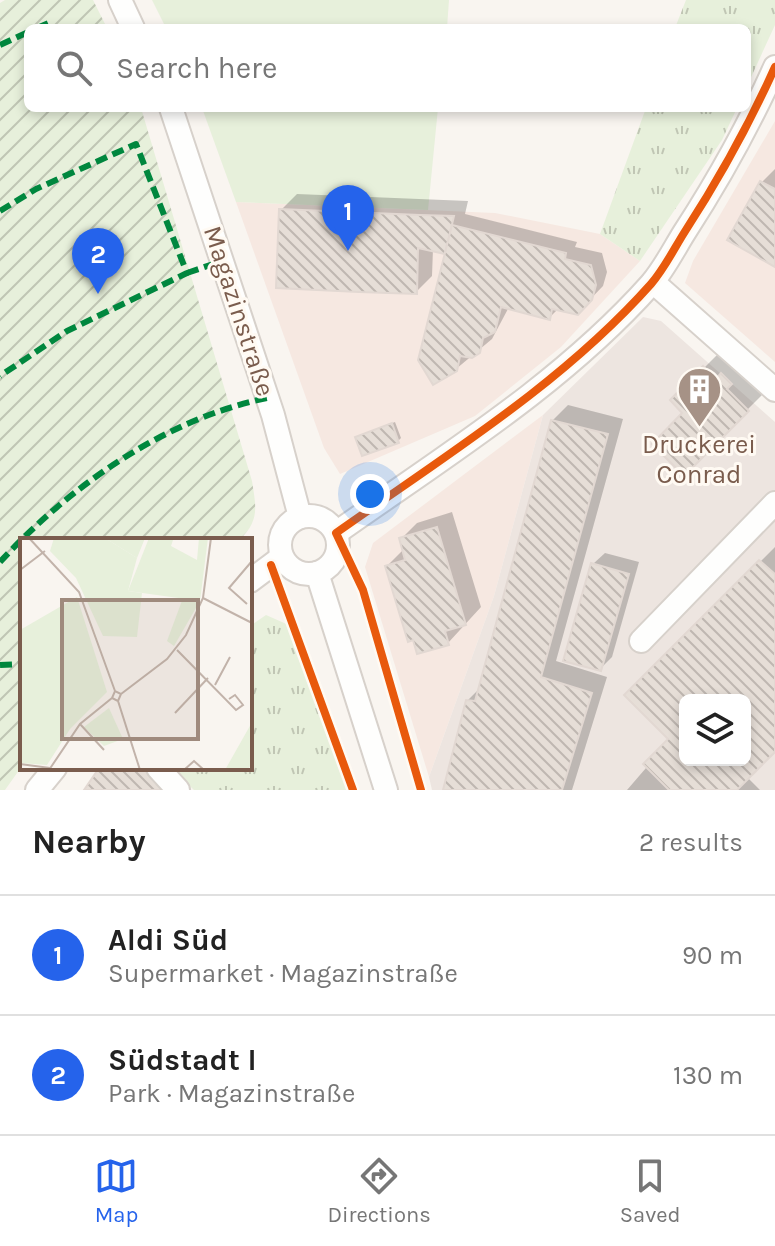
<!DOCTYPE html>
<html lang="en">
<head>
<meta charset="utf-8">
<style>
	body { margin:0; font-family:Karla,sans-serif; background:#f6f6f6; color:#222 }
	.controls { position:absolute; right:24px; bottom:24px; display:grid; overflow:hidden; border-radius:12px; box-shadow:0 4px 12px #0003 }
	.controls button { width:72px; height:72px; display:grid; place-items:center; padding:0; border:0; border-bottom:2px solid #e0e0e0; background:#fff; color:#222; font:40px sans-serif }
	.you { position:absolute; left:370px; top:494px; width:28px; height:28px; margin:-20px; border:6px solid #fff; border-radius:50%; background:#1a73e8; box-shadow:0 0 0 12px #1a73e833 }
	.badge { display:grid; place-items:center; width:52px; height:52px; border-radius:50%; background:#2563eb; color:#fff; font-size:26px; font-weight:700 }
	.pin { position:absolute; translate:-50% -66px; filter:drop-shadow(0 2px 4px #0008) }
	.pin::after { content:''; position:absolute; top:42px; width:28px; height:24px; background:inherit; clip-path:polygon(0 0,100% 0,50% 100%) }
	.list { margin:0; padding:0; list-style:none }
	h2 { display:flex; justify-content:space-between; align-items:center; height:104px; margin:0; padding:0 32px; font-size:34px }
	h2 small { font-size:26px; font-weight:400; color:#767676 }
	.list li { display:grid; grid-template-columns:52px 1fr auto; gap:24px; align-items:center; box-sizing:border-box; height:120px; padding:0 32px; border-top:2px solid #e0e0e0 }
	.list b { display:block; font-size:30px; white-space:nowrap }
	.list p { margin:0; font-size:26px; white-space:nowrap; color:#767676 }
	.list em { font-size:26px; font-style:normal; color:#767676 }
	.icon { flex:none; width:44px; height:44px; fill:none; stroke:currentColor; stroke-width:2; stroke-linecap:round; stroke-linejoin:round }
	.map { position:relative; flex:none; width:775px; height:790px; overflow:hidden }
	.search { position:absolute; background:#fff; box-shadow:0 4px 12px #0003; left:24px; right:24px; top:24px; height:88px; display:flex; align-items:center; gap:20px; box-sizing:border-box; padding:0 28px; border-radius:12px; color:#767676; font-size:30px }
	.sheet { height:344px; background:#fff }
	nav { display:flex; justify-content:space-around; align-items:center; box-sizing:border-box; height:112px; border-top:2px solid #e0e0e0; background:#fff; font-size:22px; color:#767676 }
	nav a { display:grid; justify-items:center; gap:4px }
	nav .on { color:#2563eb }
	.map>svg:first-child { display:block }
	.commercial { fill:#f6e8e1 }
	.industrial { fill:#ede5e0; fill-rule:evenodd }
	.grass { fill:url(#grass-tufts) }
	.garden { fill:url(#garden-furrows) }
	.pitch { fill:#e7f0db }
	.shadow { fill:#0003; fill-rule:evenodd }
	.building { fill:url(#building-back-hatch); stroke:#e2d8d2; stroke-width:2; fill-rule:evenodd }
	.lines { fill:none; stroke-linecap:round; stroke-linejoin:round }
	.minor-casing { stroke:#d7d1cb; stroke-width:26 }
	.minor { stroke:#fefefd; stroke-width:22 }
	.quiet { stroke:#00873e; stroke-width:6; stroke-dasharray:12 6; stroke-linecap:butt }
	.cycleway-casing { stroke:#fffaf3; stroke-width:13 }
	.cycleway { stroke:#e8590c; stroke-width:8 }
	.labels { text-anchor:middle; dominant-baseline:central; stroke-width:6; stroke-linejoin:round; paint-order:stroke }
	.street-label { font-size:26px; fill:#7a5c4d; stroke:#fffaf3 }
	.poi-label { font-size:26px; fill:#7a5c4d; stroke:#fffaf3 }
	.inset-road { fill:none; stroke:#c2b3aa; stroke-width:2 }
	.view { fill:#9f8a7d; fill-opacity:0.15; stroke:#9f8a7d; stroke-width:4 }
	.inset-edge { fill:none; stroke:#7a5c4d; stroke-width:4 }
</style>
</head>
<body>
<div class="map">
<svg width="775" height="790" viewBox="0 0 775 790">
	<defs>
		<pattern id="grass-tufts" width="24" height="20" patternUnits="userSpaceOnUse" patternTransform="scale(2)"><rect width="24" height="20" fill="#e7f0db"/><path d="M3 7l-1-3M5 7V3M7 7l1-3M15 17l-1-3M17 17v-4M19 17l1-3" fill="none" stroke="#c0c6b4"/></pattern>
		<pattern id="garden-furrows" width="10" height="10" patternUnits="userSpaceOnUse" patternTransform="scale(2)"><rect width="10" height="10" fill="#e7f0db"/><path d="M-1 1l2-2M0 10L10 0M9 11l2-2" fill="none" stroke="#c0c6b4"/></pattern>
		<pattern id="building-back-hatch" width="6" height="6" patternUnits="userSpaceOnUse" patternTransform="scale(2)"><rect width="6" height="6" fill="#e6ded7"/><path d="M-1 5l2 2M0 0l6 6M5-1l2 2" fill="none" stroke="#bfb7b1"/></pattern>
	</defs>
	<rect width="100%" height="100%" fill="#f9f5f0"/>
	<g class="commercial">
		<path d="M775,121V362L685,283L693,261Z"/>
		<path d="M236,202L495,213L600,234L640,261L561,347L475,416L340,474L324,448Z"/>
		<path d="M543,415L494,596L429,777L365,567L373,543Z"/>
	</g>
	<path class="industrial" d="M643,317L661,321L775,422V790H432L429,777L494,596L543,415ZM685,700H745V760H685Z"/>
	<g class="grass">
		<path d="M686,0H775V25L747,86V28H675Z"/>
		<path d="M646,108H737L722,140L640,261L600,234Z"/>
		<path d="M266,615L291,626L348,790H194L171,768H250V626Z"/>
	</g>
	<path class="garden" d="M5,0H93L107,28H28V108H141L252,481C256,507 260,521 239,540H22V766L5,790H0V3Z"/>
	<g class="pitch">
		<path d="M152,0H449L447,28H166Z"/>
		<path d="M202,108H438L428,210L236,202Z"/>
	</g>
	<g class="shadow">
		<path d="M775,169V264L762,182Z"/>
		<path d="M297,194L468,201L465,214L577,242L575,247L602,253L607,272L603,286L577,313L559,308L549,318L509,307L492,339L456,369L448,247L433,249L432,276L416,292L281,210Z"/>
		<path d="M720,352L763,394L684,473L685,413L672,400Z"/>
		<path d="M568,405L623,419L556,661L607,677L572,790H445L467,701L480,688L552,421Z"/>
		<path d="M395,422L401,438L398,441L358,437Z"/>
		<path d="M452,512L481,607L448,643L387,566L403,550L401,539L417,523Z"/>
		<path d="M775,547V749L747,777L760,790H627L671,739L627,695ZM685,700H745V760H685Z"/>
		<path d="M605,553L639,562L612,657L600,669L593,564Z"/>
	</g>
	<g class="building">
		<path d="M760,181L775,189V267L727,240Z"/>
		<path d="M279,209L420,215L454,216L445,254L418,248L417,294L359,292L276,288Z"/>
		<path d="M452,225L566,253L565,259L591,265L596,285L592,300L578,315L552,309L550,320L501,307L495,332L483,338L480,353L472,358L460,356L457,371L433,385L418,360Z"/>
		<path d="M703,366L716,379L721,373L732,384L727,389L749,411L684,476L652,444L682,413L670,400Z"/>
		<path d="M551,420L608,434L541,677L592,693L562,790H443L466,700L475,701Z"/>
		<path d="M392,423L399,443L362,456L355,437Z"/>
		<path d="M437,527L466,625L445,631L449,645L417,654L413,640L408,642L385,566L405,560L399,538Z"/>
		<path d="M759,560L775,574V752L737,790H669L643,764L668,739L624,695ZM685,700H745V760H685Z"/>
		<path d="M591,563L629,574L601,671L563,661Z"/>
		<path d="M99,768H145L167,790H84Z"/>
	</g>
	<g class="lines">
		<defs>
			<g id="minor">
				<path d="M120,0L133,28"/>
				<path d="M171,108L273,415L300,517"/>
				<path d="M653,282L775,390"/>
				<circle cx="309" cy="545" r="29"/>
				<path d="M336,533C445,456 562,384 651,284C664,269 674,249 684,233C719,179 749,125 775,67"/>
				<path d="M317,573L386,790"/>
				<path d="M250,581L282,557"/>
				<path d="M641,641L775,503"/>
				<path d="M158,768L178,790"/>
				<path d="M37,790L55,768"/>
			</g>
		</defs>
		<use href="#minor" class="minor-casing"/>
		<use href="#minor" class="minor"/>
		<g class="quiet">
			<path d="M37,28L53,21"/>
			<path d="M0,45L28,32"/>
			<path d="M0,211L36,189L136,144L187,273L67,331L0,376"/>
			<path d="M187,273L222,261"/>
			<path d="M0,562C70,486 165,419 267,398"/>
			<path d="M0,665L22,664"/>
		</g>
		<defs>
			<g id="cycleway">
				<path d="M271,565L353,790"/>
				<path d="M421,790L363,590L336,533C445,456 562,384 651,284C664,269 674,249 684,233C719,179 749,125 775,67"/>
			</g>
		</defs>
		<use href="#cycleway" class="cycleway-casing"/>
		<use href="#cycleway" class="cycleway"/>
	</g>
	<defs>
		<symbol id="building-pin" viewBox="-11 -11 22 30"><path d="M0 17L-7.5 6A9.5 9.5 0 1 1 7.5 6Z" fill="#a69286" stroke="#fffaf3"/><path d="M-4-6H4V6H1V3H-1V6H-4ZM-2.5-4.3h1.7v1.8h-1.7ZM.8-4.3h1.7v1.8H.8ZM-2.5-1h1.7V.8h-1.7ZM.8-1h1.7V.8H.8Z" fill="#fff"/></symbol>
	</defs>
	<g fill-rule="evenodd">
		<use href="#building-pin" x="674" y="364" width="51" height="69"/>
	</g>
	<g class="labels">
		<g class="street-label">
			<text transform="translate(239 311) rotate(72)">Magazinstraße</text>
		</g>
		<g class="poi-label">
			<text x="699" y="444">Druckerei<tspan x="699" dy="30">Conrad</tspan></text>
		</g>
	</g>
	<g transform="translate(20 538)">
		<rect width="232" height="232" fill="#f9f5f0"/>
		<path d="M163,60L180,63L154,108L147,103ZM89,170L103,201L84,208L64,189ZM231,186L232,226L227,232H205Z" fill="#e7f0db"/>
		<path d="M85,0H125L117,20ZM129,0L153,2L151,8L177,22L179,0H188L180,63L108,53ZM57,59L87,154L50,191L27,227L0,225V92Z" fill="#e7f0db"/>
		<path d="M34,0H85L117,20L108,53L122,55L117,99L83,98L56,40L30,13Z" fill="#e7f0db"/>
		<path class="inset-road" d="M9,0L59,54L95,153M0,32L25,13M183,60L232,85M227,66L209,50L232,23M157,112L216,172L223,167L215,157L209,161M195,147L210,119M101,156L147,121L166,97L183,60L191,0M98,163L101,156L95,153L92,160L98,163L120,232M155,175L188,140M60,186L84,212M0,226L30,230M29,232L60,186L92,160M164,232L174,223L184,232"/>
		<path class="view" d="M42,62H178V201H42Z"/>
		<rect width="232" height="232" class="inset-edge"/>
	</g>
</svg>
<div class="controls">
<button><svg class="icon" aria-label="layers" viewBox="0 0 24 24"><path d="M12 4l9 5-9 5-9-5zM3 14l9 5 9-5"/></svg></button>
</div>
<div class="you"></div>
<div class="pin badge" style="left:348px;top:251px">1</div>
<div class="pin badge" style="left:98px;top:294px">2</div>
<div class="search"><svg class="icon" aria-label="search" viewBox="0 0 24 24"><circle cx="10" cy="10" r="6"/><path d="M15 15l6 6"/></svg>Search here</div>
</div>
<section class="sheet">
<h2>Nearby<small>2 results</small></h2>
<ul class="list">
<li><span class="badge">1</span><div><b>Aldi Süd</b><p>Supermarket · Magazinstraße</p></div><em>90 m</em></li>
<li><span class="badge">2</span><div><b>Südstadt I</b><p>Park · Magazinstraße</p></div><em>130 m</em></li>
</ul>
</section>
<nav>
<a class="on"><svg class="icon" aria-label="map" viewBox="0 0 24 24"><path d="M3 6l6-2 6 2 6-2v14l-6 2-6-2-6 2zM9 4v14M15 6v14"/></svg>Map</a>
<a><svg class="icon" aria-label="directions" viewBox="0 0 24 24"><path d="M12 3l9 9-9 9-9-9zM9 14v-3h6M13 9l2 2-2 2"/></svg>Directions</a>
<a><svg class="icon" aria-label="saved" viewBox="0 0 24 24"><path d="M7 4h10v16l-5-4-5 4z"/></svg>Saved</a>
</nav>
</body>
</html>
